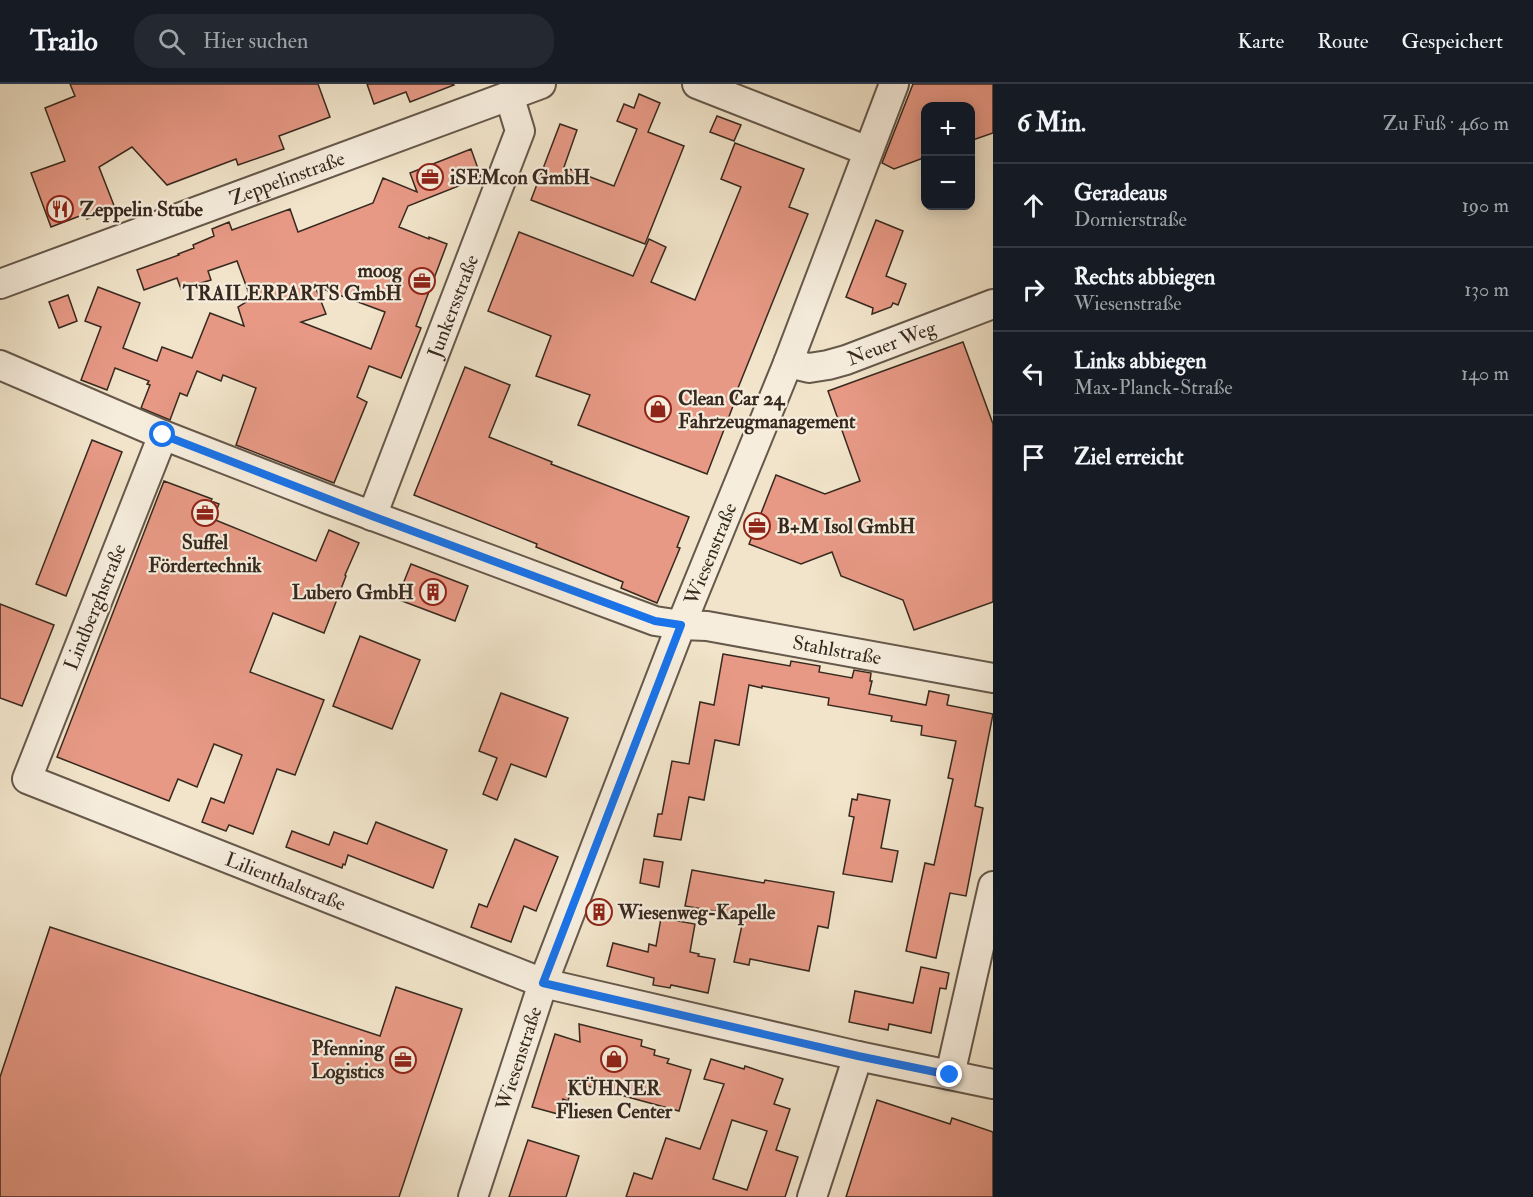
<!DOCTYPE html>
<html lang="de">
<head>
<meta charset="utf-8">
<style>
	body { margin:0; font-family:"IM FELL Double Pica",serif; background:#242831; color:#f1f3f6 }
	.controls { position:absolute; right:18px; top:18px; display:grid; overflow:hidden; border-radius:12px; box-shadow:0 3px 15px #0003 }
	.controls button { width:54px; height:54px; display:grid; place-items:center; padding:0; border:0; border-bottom:2px solid #363941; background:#171b24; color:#f1f3f6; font:30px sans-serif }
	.stop { position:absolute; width:18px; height:18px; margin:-14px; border:4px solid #1a73e8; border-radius:50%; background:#fff }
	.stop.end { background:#1a73e8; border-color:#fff; box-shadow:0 2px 6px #0008 }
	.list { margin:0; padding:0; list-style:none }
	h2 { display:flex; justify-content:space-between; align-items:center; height:78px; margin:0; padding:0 24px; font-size:26px }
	h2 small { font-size:20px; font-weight:400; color:#9ea1a6 }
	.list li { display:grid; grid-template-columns:39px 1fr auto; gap:18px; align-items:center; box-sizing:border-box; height:84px; padding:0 24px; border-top:2px solid #363941 }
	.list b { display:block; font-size:22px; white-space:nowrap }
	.list p { margin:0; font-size:20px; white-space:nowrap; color:#9ea1a6 }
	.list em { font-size:20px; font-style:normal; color:#9ea1a6 }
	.icon { flex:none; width:33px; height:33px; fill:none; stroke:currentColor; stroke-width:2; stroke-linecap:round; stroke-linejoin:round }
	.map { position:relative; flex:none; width:993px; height:1113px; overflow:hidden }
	header { display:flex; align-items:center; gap:36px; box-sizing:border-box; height:84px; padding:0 30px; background:#171b24; border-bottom:2px solid #363941 }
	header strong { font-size:28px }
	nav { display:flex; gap:33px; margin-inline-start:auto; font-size:21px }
	.search { width:420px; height:54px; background:#242831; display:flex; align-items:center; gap:15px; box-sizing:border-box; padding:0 21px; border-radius:24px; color:#9ea1a6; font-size:22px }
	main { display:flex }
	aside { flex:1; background:#171b24 }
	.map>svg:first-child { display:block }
	.building { fill:#e79985; stroke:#37291f; stroke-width:1.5; fill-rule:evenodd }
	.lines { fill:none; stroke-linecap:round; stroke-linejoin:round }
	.minor-casing { stroke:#66584a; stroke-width:32 }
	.minor { stroke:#f6eddd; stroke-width:28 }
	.route { stroke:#1a73e8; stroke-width:8 }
	.labels { text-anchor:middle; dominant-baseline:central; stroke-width:4.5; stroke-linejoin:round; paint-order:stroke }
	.street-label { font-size:20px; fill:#37291f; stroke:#f6eddd }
	.poi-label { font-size:20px; font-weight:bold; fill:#37291f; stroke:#f6eddd; text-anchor:start }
</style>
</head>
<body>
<header>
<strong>Trailo</strong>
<div class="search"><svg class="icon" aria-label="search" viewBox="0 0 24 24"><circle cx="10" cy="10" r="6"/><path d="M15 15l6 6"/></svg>Hier suchen</div>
<nav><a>Karte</a><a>Route</a><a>Gespeichert</a></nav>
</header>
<main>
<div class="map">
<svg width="993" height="1113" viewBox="0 0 993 1113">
	<rect width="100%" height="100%" fill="#f1e4ca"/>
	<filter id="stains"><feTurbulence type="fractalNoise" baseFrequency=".00333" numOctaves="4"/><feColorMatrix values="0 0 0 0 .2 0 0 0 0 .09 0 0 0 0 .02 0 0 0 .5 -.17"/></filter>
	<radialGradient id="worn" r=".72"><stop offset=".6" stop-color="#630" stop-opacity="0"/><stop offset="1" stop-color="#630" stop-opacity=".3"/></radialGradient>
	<g class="building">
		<path d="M70,0H318L330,33L279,52L284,65L238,81L236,75L167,101L132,63L99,83L115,124L87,135L85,130L51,143L31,89L65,77L45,24L75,12Z"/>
		<path d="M367,0H453L454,1L410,18L406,8L374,20Z"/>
		<path d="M913,0H993V49L970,57V22H926V73L894,85L882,79Z"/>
		<path d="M639,10L660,19L648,48L684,62L645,160L531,116L560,40L577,46L564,83L614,102L637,45L617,37L624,20L634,24Z"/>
		<path d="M717,32L741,41L734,57L710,48Z"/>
		<path d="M735,59L804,85L789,123L808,130L736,309H738L707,390L578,341L590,311L536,292L551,252L488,227L519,148L633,192L649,155L666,163L651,198L695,216L741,103L721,95Z"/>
		<path d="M471,65L481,93L408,122L399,143L429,155V153L447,160L416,242L421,244L401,294L369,282L357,313L367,318L334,399L236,361L256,304L223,291L221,297L197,287L187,312L180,309L170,336L141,324L150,301L147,300L149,297L115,284L107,306L81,296L101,243L85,237L98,203L140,219L123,264L157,277L162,263L192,274L210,229L244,242L238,223L251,215L237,177L208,187L211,196L181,205L177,194L144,206L137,186L179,171L178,170L194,164L193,161L214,152L212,145L229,138L232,146L290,125L298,148L373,119L383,94L417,108L410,89ZM315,202L385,228L371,265L301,238L326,230Z"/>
		<path d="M876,136L903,147L886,192L906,200L898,221L893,219L891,223L872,230L873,224L846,213Z"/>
		<path d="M68,211L77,237L59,244L49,218Z"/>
		<path d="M963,258L993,340V518L914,546L903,516L841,492L832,468L801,480L749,460L776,391L825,410L860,397L828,307Z"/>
		<path d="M465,283L510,301L489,353L552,378L551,380L689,433L677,463L680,464L657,519L621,504L623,498L536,463L537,460L414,411Z"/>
		<path d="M92,356L122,368L66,512L36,500Z"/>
		<path d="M164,397L212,415L211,417L219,420L213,435L316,477L329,446L359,459L345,491L346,492L324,549L273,529L250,588L324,616L295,691L277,685L253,750L229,741L226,747L202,738L211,714L224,719L242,671L214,660L197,703L178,695L169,717L57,673Z"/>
		<path d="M411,480L468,502L455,537L397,515Z"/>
		<path d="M0,520L54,541L22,622L0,614Z"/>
		<path d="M360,552L420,576L392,645L333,622Z"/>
		<path d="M723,570L790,582L791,577L820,582L819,588L852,594L854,586L871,589L870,597H872L869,610L926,621L929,607L949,611L947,621L993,630L975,722L983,724L966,812L950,809L936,874L906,867L925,779L934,781L953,695L948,694L956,657L921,651L922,642L891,637L892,632L828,621L829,614L762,602V604L749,601L739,661L715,656L704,716L689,713L681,756L654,752L658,730H662L672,677L689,680L700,618L714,621Z"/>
		<path d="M501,609L568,634L546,693L511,680L497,716L483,710L497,674L479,667Z"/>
		<path d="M858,710L890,716L881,764L898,767L892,798L843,790L854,733L849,732L852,715L857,716Z"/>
		<path d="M376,738L447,766L433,804L348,771L345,781L343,780L342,784L286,763L292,747L329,761L334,748L367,760Z"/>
		<path d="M515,755L558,773L536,827L524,822L511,858L471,843L479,820L487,823Z"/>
		<path d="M644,775L663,778L659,803L640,799Z"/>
		<path d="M692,786L764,799L765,796L834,808L828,844L818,842L809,887L750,875L749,881L734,878L744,832L685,822Z"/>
		<path d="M661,834L695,840L690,868L699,870L698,872L715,875L708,909L671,901L670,904L653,901L654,894L607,882L613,859L648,868L649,860L656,862Z"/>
		<path d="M50,843L380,952L396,903L462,925L399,1113H0V993Z"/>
		<path d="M921,883L949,889L946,905L940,904L931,949L889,940L888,946L849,938L855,907L913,919Z"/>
		<path d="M579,940L642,956L641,962L655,966L654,971L669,975L667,979L691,986L679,1027L573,998L568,1017L563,1015L558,1030L532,1023L555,950L580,958Z"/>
		<path d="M711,975L744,985L745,982L783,995L774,1020L790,1025L776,1066L798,1073L785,1113H626L634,1089L652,1095L666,1054L700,1065L724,1000L704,995ZM732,1036L767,1047L747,1106L713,1095Z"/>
		<path d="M877,1016L950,1040L952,1034L993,1048V1113H846Z"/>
		<path d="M528,1056L579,1072L566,1113H509Z"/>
	</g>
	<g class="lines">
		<defs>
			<g id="minor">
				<path d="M697,0L868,67"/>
				<path id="s1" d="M0,200L541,0"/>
				<path id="s2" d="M788,279L809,284L828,281L846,276L993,220"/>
				<path id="s3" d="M0,281L163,351L330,416L655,537L681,541L707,542L993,594"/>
				<path id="s4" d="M163,351L27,695L543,899L858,972L993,1000"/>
				<path id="s5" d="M372,432L520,47L509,11"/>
				<path d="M950,991L993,802"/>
				<path id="s6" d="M473,1113L543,899L681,541L788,279L894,0"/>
				<path d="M812,1113L858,972"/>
			</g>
		</defs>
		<use href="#minor" class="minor-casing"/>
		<use href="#minor" class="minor"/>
	</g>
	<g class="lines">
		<path class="route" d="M163,351L372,432L655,537L681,541L543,899L858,972L950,991"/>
	</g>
	<defs>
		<symbol id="office-ring" viewBox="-11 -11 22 22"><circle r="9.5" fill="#f6eddd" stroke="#8f2418" stroke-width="1.5"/><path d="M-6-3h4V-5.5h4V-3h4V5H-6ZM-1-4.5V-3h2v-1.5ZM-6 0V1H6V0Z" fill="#8f2418"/></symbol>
		<symbol id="restaurant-ring" viewBox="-11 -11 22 22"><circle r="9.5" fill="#f6eddd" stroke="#8f2418" stroke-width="1.5"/><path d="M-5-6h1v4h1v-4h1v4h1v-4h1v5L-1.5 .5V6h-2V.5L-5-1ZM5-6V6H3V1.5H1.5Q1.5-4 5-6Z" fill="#8f2418"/></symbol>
		<symbol id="shop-ring" viewBox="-11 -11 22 22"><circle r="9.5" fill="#f6eddd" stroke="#8f2418" stroke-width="1.5"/><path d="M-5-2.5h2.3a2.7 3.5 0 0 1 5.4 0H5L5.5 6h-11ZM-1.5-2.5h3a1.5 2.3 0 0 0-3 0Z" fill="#8f2418"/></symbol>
		<symbol id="building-ring" viewBox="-11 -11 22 22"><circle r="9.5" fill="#f6eddd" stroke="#8f2418" stroke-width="1.5"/><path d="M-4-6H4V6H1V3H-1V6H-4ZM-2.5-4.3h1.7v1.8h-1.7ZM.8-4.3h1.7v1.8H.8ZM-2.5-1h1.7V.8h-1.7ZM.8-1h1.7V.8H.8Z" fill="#8f2418"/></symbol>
	</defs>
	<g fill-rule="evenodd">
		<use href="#office-ring" x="415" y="78" width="30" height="30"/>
		<use href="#restaurant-ring" x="45" y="110" width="30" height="30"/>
		<use href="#office-ring" x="407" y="182" width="30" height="30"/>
		<use href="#shop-ring" x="643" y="310" width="30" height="30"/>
		<use href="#office-ring" x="190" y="414" width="30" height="30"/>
		<use href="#office-ring" x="742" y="427" width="30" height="30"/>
		<use href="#building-ring" x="418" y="493" width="30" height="30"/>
		<use href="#building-ring" x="584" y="813" width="30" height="30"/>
		<use href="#shop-ring" x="599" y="960" width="30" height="30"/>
		<use href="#office-ring" x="388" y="961" width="30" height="30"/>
	</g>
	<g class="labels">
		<g class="street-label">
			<text stroke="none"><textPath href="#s1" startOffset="306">Zeppelinstraße</textPath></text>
			<text stroke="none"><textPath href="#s5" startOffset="225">Junkersstraße</textPath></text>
			<text stroke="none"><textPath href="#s2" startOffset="108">Neuer Weg</textPath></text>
			<text stroke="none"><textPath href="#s6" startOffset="686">Wiesenstraße</textPath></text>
			<text transform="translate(95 523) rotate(-68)">Lindberghstraße</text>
			<text stroke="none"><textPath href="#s3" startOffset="888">Stahlstraße</textPath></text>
			<text stroke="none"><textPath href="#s4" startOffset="648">Lilienthalstraße</textPath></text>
			<text stroke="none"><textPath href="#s6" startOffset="146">Wiesenstraße</textPath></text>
		</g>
		<g class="poi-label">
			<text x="450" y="93">iSEMcon GmbH</text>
			<text x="80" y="125">Zeppelin Stube</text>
			<text x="402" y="186" text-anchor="end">moog<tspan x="402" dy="23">TRAILERPARTS GmbH</tspan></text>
			<text x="678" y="314">Clean Car 24<tspan x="678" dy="23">Fahrzeugmanagement</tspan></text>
			<text x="777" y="442">B+M Isol GmbH</text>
			<text x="205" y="458" text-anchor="middle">Suffel<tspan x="205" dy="23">Fördertechnik</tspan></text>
			<text x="414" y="508" text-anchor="end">Lubero GmbH</text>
			<text x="618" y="828">Wiesenweg-Kapelle</text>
			<text x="384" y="964" text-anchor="end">Pfenning<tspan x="384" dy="23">Logistics</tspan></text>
			<text x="614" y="1004" text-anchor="middle">KÜHNER<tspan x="614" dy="23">Fliesen Center</tspan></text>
		</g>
	</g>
	<rect width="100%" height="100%" filter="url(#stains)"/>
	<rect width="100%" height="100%" fill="url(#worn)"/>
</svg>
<div class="controls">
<button>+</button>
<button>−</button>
</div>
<div class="stop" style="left:163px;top:351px"></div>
<div class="stop end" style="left:950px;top:991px"></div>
</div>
<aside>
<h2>6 Min.<small>Zu Fuß · 460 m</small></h2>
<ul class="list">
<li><svg class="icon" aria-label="ahead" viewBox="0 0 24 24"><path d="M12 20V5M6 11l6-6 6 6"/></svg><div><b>Geradeaus</b><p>Dornierstraße</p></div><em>190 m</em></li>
<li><svg class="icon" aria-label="right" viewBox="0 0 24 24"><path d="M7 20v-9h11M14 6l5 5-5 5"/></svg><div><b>Rechts abbiegen</b><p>Wiesenstraße</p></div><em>130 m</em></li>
<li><svg class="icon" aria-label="left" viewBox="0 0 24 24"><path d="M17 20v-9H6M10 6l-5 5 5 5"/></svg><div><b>Links abbiegen</b><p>Max-Planck-Straße</p></div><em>140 m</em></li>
<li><svg class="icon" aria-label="arrive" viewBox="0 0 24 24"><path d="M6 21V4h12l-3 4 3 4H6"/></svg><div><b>Ziel erreicht</b></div></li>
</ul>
</aside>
</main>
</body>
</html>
